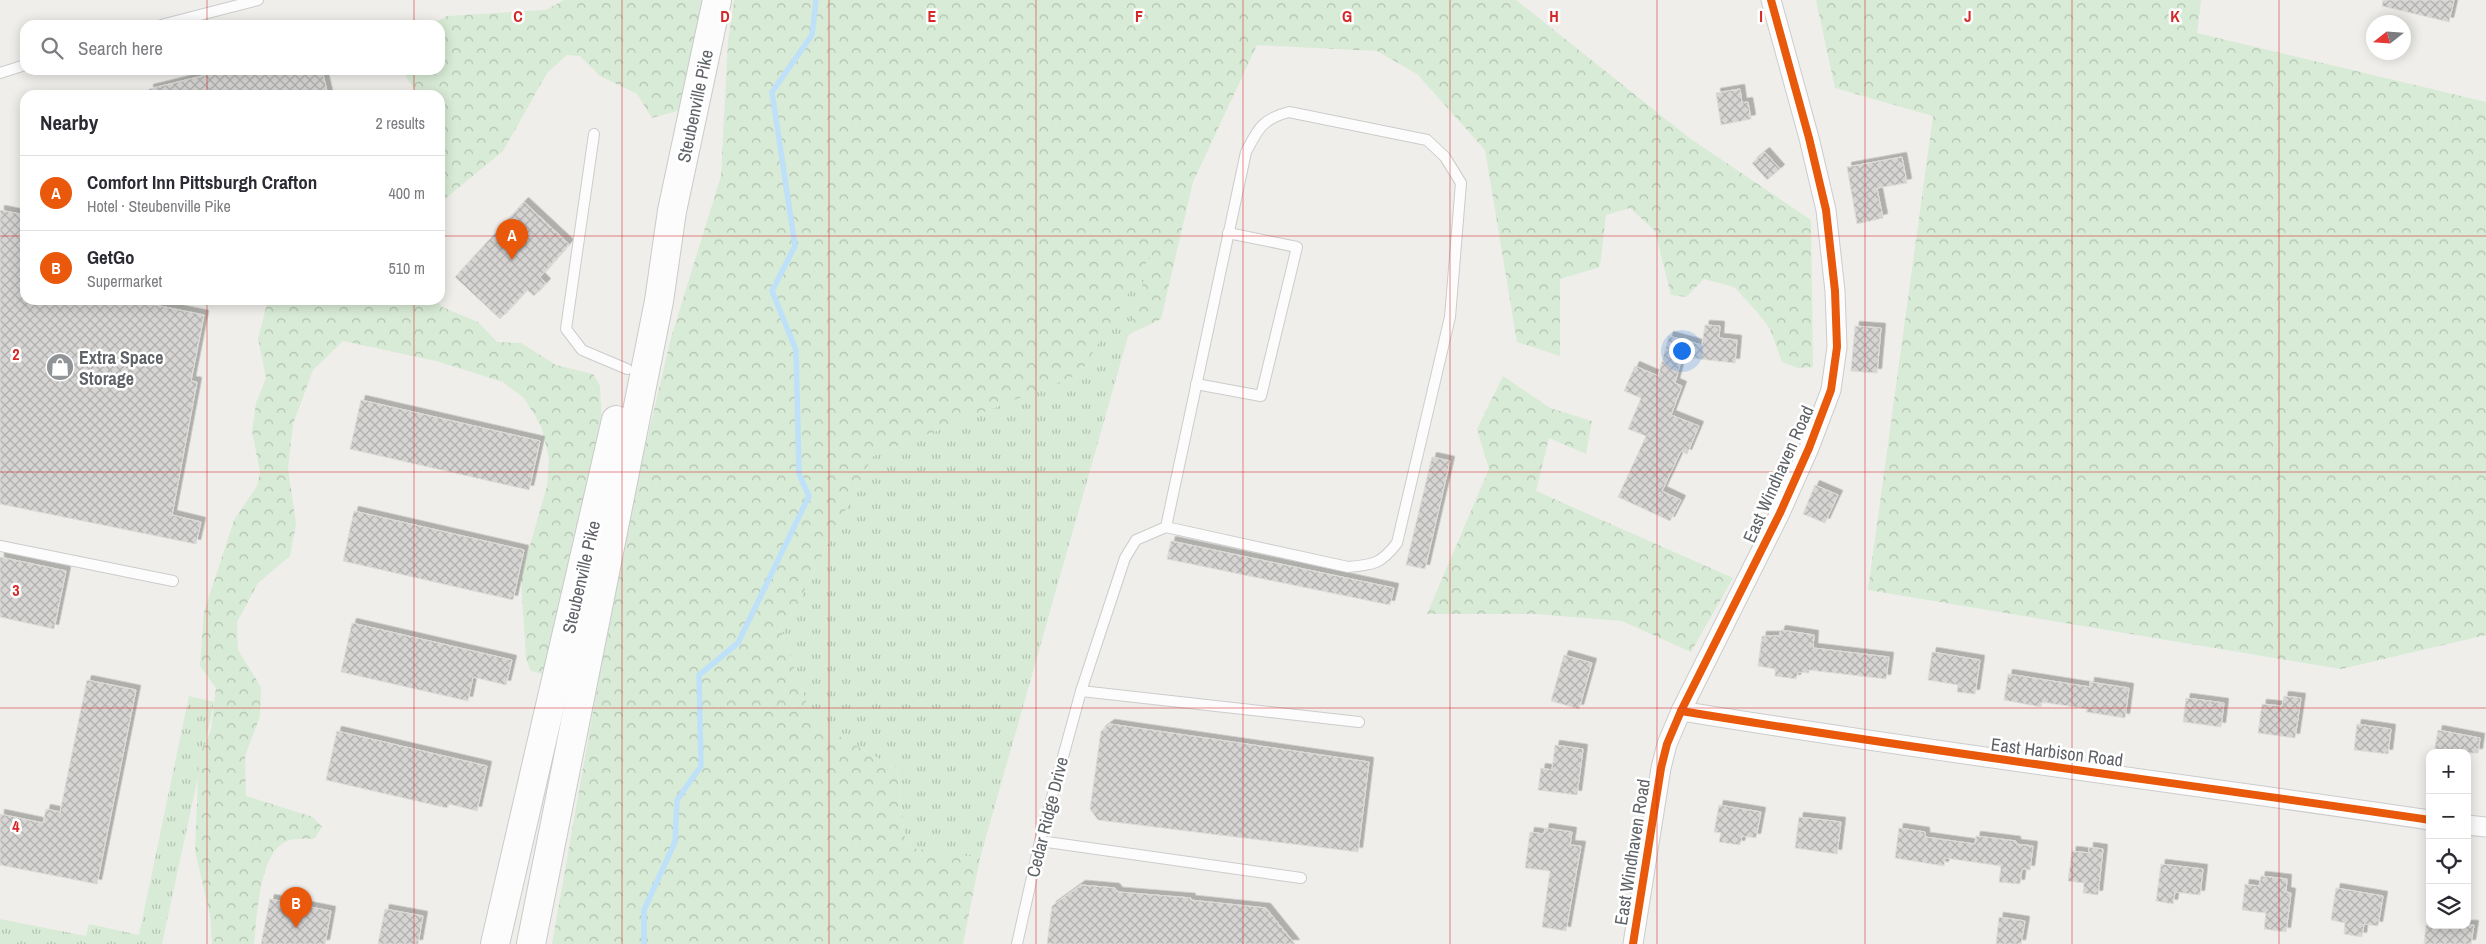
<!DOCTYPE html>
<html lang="en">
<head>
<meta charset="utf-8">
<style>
	body { margin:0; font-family:"Archivo Narrow",sans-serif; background:#f2f2f3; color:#2b2b33 }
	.controls { position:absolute; right:15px; bottom:15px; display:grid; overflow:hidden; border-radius:10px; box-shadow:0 2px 12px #0003 }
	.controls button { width:45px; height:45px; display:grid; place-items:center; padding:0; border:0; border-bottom:1px solid #e1e1e2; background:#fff; color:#2b2b33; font:25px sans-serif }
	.compass { position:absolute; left:2366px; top:15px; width:45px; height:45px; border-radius:50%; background:#fff; box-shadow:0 2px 12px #0003; rotate:253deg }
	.you { position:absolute; left:1681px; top:350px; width:18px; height:18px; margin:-12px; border:4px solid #fff; border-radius:50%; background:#1a73e8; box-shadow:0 0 0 8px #1a73e833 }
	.badge { display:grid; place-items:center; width:32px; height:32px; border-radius:50%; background:#ea580c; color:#fff; font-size:16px; font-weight:700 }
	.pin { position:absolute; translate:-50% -41px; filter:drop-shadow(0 1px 2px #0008) }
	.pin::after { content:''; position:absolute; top:26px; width:18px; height:15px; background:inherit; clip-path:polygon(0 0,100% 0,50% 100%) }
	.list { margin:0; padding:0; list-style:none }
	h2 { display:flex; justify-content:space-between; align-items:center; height:65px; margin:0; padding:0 20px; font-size:21px }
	h2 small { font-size:16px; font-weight:400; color:#7c7c81 }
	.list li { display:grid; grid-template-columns:32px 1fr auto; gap:15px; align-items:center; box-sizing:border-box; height:75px; padding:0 20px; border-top:1px solid #e1e1e2 }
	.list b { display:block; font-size:19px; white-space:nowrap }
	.list p { margin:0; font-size:16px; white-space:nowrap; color:#7c7c81 }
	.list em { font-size:16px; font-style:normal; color:#7c7c81 }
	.icon { flex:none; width:28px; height:28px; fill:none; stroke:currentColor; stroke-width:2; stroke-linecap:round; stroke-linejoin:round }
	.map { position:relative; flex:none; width:2486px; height:944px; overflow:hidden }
	.search { position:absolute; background:#fff; box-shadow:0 2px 12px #0003; left:20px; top:20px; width:425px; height:55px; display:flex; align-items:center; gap:12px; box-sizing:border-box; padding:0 18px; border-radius:15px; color:#7c7c81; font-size:19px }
	.panel { position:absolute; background:#fff; box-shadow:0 2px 12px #0003; left:20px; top:90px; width:425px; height:215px; border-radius:15px }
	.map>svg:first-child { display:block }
	.grass { fill:url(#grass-tufts) }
	.forest { fill:url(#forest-crowns) }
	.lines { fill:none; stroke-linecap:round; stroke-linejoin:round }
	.stream { stroke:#bfe0f9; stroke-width:5.5 }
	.building { fill:url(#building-cross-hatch); stroke:#deddd9; filter:url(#shadow) }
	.lane-casing { stroke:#cbcccc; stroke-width:12 }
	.street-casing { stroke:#cbcccc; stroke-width:21 }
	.secondary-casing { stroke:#cacacb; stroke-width:30 }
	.lane { stroke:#fdfcfc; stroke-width:10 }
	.street { stroke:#fdfcfc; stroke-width:19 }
	.secondary { stroke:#fdfcfc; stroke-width:28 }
	.cycleway-casing { stroke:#fff; stroke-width:11 }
	.cycleway { stroke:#e8590c; stroke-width:8 }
	.grid { fill:none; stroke:#d62828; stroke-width:1; stroke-opacity:0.55 }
	.labels { text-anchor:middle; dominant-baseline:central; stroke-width:5; stroke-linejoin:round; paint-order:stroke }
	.street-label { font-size:18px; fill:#5f6368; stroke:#fff }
	.poi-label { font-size:18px; font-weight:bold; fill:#5f6368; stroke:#fff; text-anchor:start }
	.grid-label { font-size:16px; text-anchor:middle; font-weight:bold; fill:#d62828; stroke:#fff; stroke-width:5; stroke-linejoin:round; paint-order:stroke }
</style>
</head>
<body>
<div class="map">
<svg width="2486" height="944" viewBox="0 0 2486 944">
	<defs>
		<pattern id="grass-tufts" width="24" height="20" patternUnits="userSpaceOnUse" patternTransform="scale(1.25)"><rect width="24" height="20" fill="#d8ebd6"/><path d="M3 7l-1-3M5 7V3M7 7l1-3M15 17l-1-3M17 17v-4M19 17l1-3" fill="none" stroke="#b2c2b1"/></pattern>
		<pattern id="forest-crowns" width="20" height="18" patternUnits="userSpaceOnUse" patternTransform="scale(1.25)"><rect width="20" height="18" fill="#d8ebd6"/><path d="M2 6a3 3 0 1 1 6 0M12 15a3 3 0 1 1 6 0" fill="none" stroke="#b2c2b1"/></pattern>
		<pattern id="building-cross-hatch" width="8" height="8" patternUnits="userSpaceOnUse" patternTransform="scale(1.25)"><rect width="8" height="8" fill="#d6d5d3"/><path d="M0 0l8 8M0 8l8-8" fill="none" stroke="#b1b0af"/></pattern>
		<filter id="shadow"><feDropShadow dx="4.5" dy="-4.5" stdDeviation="0" flood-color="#0004"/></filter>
	</defs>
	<rect width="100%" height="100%" fill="#efeeea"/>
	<g class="grass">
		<path d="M1152,252L980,858L906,847L897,769L813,721L782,634L873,456L1080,374Z"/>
		<path d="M189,696L214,702L162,944H0V919L86,936L89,924L139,935Z"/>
	</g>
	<g class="forest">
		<path d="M564,0H712L691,107L652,118L637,94L600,76L580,56L567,55L547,73L503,151L440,203V95H415L414,89L402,70H440V25H430L447,16L546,10Z"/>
		<path d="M734,0H1516L1688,137L1811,220L1813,367L1798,368L1782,362L1770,329L1758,313L1734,287L1704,279L1686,297L1671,295L1655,231L1630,208L1606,215L1600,267L1560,279V356L1517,342L1485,150L1417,74L1377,51L1257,45L1193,182L1161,319L1128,335L1151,255L1080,374L873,456L782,634L813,721L897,769L906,847L980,858L963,944H552L624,536L671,338L721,176L728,41Z"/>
		<path d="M1816,0H2201L2197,33L2486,102V635L2341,669L1868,590L1933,116L1835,88Z"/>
		<path d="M268,300H437L442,307L478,322L497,342L521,343L556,365L593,374L600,386L602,428L556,677L531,671L526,659L521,577L547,486L549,458L541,426L524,398L503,382L436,361L343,341L313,370L293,424L288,468L296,524L290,556L258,583L237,622L238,650L261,687L260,716L245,756L246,796L313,817L322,827L314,839C306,839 295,838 287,841C259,852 257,918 254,944H212L210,915L195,851L199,756L211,730L216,688L200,666L204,612L234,520L257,486L260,472L252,431L256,403L266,378L258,338Z"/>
		<path d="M1503,376L1550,408L1592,421L1586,454L1549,438L1536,491L1733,578L1691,652L1622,621L1535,614H1427L1489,469L1477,429Z"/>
	</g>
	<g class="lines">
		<path class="stream" d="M644,944V910L675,842L677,800L701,766L699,675L738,643L809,496L799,474L796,350L772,291L795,246L772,92L812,35L816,0"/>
	</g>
	<g class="building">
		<path d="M2383,0H2454L2449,22L2382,6Z"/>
		<path d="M227,70H322L328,95H150L149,89Z"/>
		<path d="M1740,89L1742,103L1748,102L1751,119L1721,125L1716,93Z"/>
		<path d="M1765,152L1780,169L1767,180L1752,163Z"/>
		<path d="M1902,157L1907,183L1877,188L1883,218L1857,224L1847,167Z"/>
		<path d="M524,202L569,244L540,277L546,283L534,296L527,290L500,319L455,277Z"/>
		<path d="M0,210L25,215V300H130L204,315L191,381L197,382L172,515L201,522L196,544L0,504Z"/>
		<path d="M1705,325L1720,326L1719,338L1737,340L1735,363L1682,357L1675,383L1682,386L1671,415L1699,426L1687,454L1681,451L1662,491L1681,500L1670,521L1618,497L1646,436L1628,429L1641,398L1624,391L1635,366L1658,376L1669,336L1702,345Z"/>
		<path d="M1855,326L1881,328L1877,373L1851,371Z"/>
		<path d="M361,400L540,441L529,490L350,449Z"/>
		<path d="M1432,457L1450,461L1425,569L1406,565Z"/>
		<path d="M1815,485L1838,495L1825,523L1803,514Z"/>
		<path d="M354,511L524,550L513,600L343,561Z"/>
		<path d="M1171,541L1394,588L1390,605L1167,559Z"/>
		<path d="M0,557L66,571L54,629L0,617Z"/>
		<path d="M352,623L512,660L506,685L473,677L468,701L341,672Z"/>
		<path d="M1781,630L1814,635L1813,648L1889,657L1886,679L1809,670V673L1798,672L1796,679L1775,676V669L1758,666L1762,636H1779Z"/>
		<path d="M1932,652L1980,660L1975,694L1957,692L1958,685L1928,680Z"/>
		<path d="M1564,655L1592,663L1579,709L1551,701Z"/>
		<path d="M2008,674L2090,687V682L2129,688L2125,718L2086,712L2087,709L2042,702L2041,707L2004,700Z"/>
		<path d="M87,680L136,690L97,884L0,865V814L43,823L46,809L60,812Z"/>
		<path d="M2284,696L2301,698L2295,738L2258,733L2262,704L2282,706Z"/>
		<path d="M2186,698L2224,703L2221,727L2183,722Z"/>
		<path d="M1110,724L1369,762L1358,852L1098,820L1090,809L1101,731Z"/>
		<path d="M2357,724L2391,729L2388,754L2354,750Z"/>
		<path d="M2438,730L2480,738L2478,753H2434Z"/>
		<path d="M337,731L487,766L477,811L449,804L447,808L326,780Z"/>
		<path d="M1555,745L1583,749L1577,795L1538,790L1541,768L1552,770Z"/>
		<path d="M1719,805L1761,812L1756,838L1742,836L1740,845L1719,842L1721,833L1714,832Z"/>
		<path d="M1799,817L1841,822L1837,854L1795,848Z"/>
		<path d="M1545,828L1572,832L1570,845L1581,846L1566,931L1542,927L1550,871L1525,868L1530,832L1544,834Z"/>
		<path d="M1899,828L1925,832V837L1975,844L1976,836L2016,841V844L2033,846L2030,870L2022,869L2020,884L1999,882L2001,866L1945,858L1944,866L1895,858Z"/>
		<path d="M2089,847L2103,849L2098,895L2083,893L2084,883L2068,881L2072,851L2089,853Z"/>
		<path d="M2161,864L2203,869L2200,895L2175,892L2173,904L2156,901Z"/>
		<path d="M2261,876L2287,879L2286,892L2291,893L2286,932L2264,929L2266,913L2242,910L2245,884L2259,886Z"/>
		<path d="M1081,885L1115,888L1118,892L1191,898L1190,900L1266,908L1295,944H1047L1052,906Z"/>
		<path d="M2336,888L2383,896L2378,926L2364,924L2362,937L2344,934L2345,923L2331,920Z"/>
		<path d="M270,899L331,911L325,944H261Z"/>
		<path d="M385,909L423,916L418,944H378Z"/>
		<path d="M1999,917L2025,921L2021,944H1996Z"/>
		<path d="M2426,925H2474L2471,944H2424Z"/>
	</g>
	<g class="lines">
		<defs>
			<g id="lane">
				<path d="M161,25L258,0"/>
				<path d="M0,73L25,65"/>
				<path d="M594,134L566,329L582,350L627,369"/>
				<path d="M1196,384L1261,396L1297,247L1228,233"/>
				<path d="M0,546L173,581"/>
				<path d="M1081,691L1359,722"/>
				<path d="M1040,841L1301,878"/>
				<path d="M1017,944L1040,841L1081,691L1125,558L1136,540L1166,527L1348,567C1373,565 1381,564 1397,543L1450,317L1461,183L1445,157L1427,140L1289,112C1262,119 1258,129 1246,152L1166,527"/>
			</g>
			<g id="street">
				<path d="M1681,711C1930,752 2180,783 2430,820"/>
				<path d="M2467,825L2486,827"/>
				<path d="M1633,944L1661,768L1667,744L1681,711L1780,513L1809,448L1831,390L1837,347L1835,291L1826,210L1809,138L1771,0"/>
			</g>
			<g id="secondary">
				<path d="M495,944L616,420"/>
				<path d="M531,944L659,301L672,211L717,0"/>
			</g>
		</defs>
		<use href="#lane" class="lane-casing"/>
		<use href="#street" class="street-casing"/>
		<use href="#secondary" class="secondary-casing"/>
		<use href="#lane" class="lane"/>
		<use href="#street" class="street"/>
		<use href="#secondary" class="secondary"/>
		<defs>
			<g id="cycleway">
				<path d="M1681,711C1930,752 2180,783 2430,820"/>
				<path d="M1633,944L1661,768L1667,744L1681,711L1780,513L1809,448L1831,390L1837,347L1835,291L1826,210L1809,138L1771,0"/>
			</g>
		</defs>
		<use href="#cycleway" class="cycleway-casing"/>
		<use href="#cycleway" class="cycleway"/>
	</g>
	<path class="grid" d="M207,0V25M414,0V25M622,0V944M829,0V944M1036,0V944M1243,0V944M1450,0V944M1657,0V944M1865,0V944M2072,0V944M2279,0V944M207,70V95M414,70V95M0,236H25M440,236H2486M207,300V944M414,300V944M0,472H2486M0,708H2486"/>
	<defs>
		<symbol id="shop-disc" viewBox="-11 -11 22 22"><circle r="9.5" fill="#919496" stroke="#fff"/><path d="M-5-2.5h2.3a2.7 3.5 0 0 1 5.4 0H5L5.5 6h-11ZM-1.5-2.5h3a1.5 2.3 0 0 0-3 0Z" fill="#fff"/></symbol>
	</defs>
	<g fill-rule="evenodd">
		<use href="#shop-disc" x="44" y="351" width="32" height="32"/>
	</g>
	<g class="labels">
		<g class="street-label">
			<text transform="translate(695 106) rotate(-78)">Steubenville Pike</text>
			<text transform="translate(1778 474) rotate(-66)">East Windhaven Road</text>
			<text transform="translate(581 577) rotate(-77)">Steubenville Pike</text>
			<text transform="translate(2057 752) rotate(7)">East Harbison Road</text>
			<text transform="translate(1047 817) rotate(-76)">Cedar Ridge Drive</text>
			<text transform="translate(1632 852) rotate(-81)">East Windhaven Road</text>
		</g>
		<g class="poi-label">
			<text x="79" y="357">Extra Space<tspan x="79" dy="21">Storage</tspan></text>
		</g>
	</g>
	<g class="grid-label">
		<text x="518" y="22">C</text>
		<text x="725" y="22">D</text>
		<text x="932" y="22">E</text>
		<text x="1139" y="22">F</text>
		<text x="1347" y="22">G</text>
		<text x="1554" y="22">H</text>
		<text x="1761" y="22">I</text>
		<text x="1968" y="22">J</text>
		<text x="2175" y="22">K</text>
		<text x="16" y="360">2</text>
		<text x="16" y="596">3</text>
		<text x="16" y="832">4</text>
	</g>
</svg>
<div class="controls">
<button>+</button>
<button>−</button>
<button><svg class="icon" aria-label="locate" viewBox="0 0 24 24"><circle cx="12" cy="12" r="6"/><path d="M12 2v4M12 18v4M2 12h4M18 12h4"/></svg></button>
<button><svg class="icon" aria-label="layers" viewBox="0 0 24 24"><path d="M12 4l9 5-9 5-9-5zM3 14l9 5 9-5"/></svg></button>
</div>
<svg class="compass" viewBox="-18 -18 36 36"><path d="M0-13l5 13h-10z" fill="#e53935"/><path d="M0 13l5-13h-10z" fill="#7c7c81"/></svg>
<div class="you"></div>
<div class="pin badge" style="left:512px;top:260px">A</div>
<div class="pin badge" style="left:296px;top:928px">B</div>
<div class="search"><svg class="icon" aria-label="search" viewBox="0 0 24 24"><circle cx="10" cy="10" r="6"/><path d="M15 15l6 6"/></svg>Search here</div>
<section class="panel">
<h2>Nearby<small>2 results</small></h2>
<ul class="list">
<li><span class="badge">A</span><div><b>Comfort Inn Pittsburgh Crafton</b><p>Hotel · Steubenville Pike</p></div><em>400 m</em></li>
<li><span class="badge">B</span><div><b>GetGo</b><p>Supermarket</p></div><em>510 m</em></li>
</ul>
</section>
</div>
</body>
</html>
